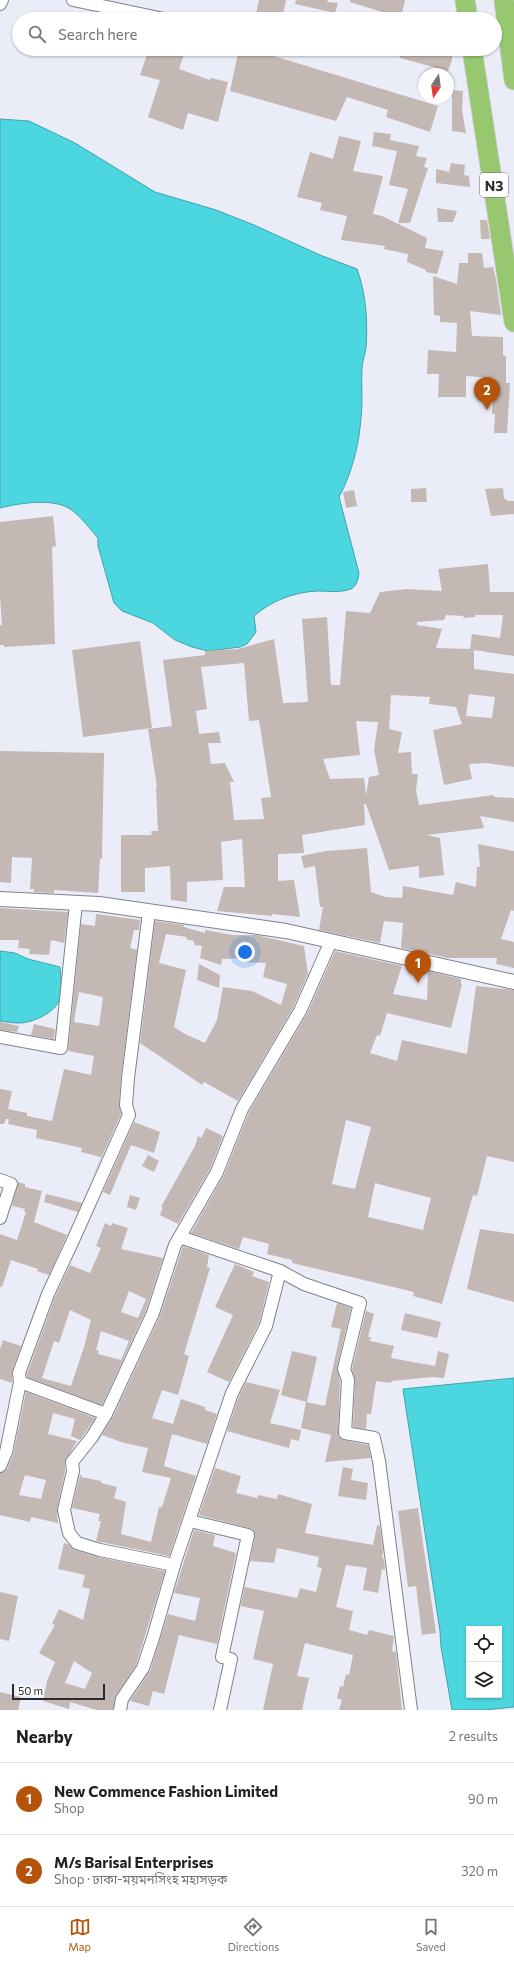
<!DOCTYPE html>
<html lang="en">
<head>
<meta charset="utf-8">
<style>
	body { margin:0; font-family:Commissioner,"Noto Sans Bengali",sans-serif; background:#f2f2f2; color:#202124 }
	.controls { position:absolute; right:12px; bottom:12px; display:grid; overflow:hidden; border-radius:0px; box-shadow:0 1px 3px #0004 }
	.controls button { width:36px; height:36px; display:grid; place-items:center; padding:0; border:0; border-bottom:1px solid #e0e0e0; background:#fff; color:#202124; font:20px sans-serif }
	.compass { position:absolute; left:418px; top:68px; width:36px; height:36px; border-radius:50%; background:#fff; box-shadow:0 1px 3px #0004; rotate:193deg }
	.scale { position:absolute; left:12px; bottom:10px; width:93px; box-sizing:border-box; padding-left:4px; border:2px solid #292a2e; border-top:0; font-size:11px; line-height:14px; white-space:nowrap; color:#292a2e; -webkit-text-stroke:3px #fff; paint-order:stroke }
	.you { position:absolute; left:245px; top:952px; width:14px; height:14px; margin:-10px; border:3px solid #fff; border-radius:50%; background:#1a73e8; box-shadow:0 0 0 6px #1a73e833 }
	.badge { display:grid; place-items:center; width:26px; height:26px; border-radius:50%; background:#b45309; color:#fff; font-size:13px; font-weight:700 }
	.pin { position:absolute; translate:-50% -33px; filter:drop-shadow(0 1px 2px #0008) }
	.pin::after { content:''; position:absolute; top:21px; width:14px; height:12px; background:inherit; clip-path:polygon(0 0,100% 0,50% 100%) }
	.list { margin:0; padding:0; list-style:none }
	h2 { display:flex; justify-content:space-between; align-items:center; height:52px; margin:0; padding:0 16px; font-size:17px }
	h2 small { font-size:13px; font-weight:400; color:#757577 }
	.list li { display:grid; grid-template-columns:26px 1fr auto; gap:12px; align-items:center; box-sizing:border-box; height:72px; padding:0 16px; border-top:1px solid #e0e0e0 }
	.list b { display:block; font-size:15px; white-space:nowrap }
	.list p { margin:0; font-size:13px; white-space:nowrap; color:#757577 }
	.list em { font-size:13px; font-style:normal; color:#757577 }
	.icon { flex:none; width:22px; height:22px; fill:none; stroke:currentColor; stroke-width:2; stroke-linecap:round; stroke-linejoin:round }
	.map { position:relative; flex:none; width:514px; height:1710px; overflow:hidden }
	.search { position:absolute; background:#fff; box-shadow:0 1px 3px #0004; left:12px; right:12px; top:12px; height:44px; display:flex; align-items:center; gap:10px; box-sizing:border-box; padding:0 14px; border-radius:22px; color:#757577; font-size:15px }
	.sheet { height:196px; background:#fff }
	nav { display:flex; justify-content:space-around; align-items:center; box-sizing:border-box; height:56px; border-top:1px solid #e0e0e0; background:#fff; font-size:11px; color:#757577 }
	nav a { display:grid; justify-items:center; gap:2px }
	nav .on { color:#b45309 }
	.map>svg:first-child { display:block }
	.water { fill:#4cd6e0; stroke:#42a2ab; fill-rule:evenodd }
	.building { fill:#c3b8b3; fill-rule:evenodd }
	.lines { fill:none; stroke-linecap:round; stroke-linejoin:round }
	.minor-casing { stroke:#7f818b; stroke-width:14 }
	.tertiary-casing { stroke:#7f818b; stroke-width:16 }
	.trunk-casing { stroke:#cccccd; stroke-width:21 }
	.minor { stroke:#fff; stroke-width:12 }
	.tertiary { stroke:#fff; stroke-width:14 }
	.trunk { stroke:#97c76f; stroke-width:19 }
	.labels { text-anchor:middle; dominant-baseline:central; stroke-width:3; stroke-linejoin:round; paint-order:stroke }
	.shield { fill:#fff; stroke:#696a6d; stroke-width:1 }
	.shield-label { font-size:14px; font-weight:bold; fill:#292a2e }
</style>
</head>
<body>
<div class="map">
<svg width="514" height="1710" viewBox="0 0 514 1710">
	<rect width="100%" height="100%" fill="#eaedf7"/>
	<g class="water">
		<path d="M0,119L29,121L75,143L155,192L216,210L254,225L320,255L357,269C366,293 368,322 366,348C365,355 362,362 362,369C361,385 363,402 361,418C359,445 352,473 339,497L359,573C358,579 357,586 351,589C340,593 328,591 317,591C294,592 271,601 254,616L256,632L247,644L240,647L208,651L192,647L175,640L153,623L122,611L114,603L98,546V538C90,529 83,519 73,511C56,497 20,503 0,508Z"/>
		<path d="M0,951L15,953L28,959L60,967C61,977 62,988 60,998C56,1013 32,1023 19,1023C13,1023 6,1022 0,1021Z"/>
		<path d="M514,1378V1707L485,1710H452L441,1647L440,1631L403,1389ZM469,1629H499V1695H469Z"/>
	</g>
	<g class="building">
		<path d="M259,0H286L282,18L270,16L269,19H255Z"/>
		<path d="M296,0H328L327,2L338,3L335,13L295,4Z"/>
		<path d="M350,0H405L401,18L350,2Z"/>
		<path d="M149,49H186L179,69L210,80L211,78L228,82L218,122L188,113L183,130L148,117L160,80L140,75Z"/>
		<path d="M239,49H251L438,106L430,132L386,117L388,110L347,97L336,121L230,91Z"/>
		<path d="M399,49H452V60L448,71L400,58Z"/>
		<path d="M452,90L463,91L462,110L466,133L452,131Z"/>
		<path d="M374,132L391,134L390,140L419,146L416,156L427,158L424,167L428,168L410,223H398L408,189L389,185L397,151L372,146Z"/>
		<path d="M339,136L361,141L353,171L383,176L373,214L382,216L427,238L425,248L444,251L437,274L426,272V270L407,262L408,254L384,249L385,246L341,240L347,216L320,210L322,203L297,197L310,152L333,159Z"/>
		<path d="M451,163L465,165L464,175L469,176L470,187L436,183V169L449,172Z"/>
		<path d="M437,208L457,211L453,222H438Z"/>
		<path d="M480,220H487L490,239H481Z"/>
		<path d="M468,253H482L484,268L493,267L496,279L501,315L470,311L472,336L503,337V355L506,356V383H510L507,433H494L495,414H492L494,378L466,376V397H438L439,374H427L428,350L456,352L457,323L440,322V316L434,315L433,276L457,284L459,263H468Z"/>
		<path d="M426,488L427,502H411V489Z"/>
		<path d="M503,488L504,499H506L507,501H514V514L491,516L485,489Z"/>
		<path d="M354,490L357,506L346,508L343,492Z"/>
		<path d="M53,516L56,546L52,547L55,644L4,647V645H0V625H2L0,596V522Z"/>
		<path d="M488,564L490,592H514V656L474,650V669L514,674V767L487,763L469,764L472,779L444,785L433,730L462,724L456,707L429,704L430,697L391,695L389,729L402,732L398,753L411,752L412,774H418L416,790L419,805L494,795V797L514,798V822L480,816L484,828L427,835L440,838L444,875L419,878V866L389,870L366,804H364L365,825L302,835L304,853L278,854V881L294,880L300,917L272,914V916L217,911L224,887H245L242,839L221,842L223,880L187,882V902L171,900L170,866L145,868V892H121V835H152L151,831H158L156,787H157L148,729L172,726L163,660L205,655V651L238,649L274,639L283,703L308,702L302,619L327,617L331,685H340L346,611L370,613L380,592L407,589L442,591L438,569ZM446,615L464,616L463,618L475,617V615H503L500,638L472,634L470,649L436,648L442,629L417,625V622L444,620ZM244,663L249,721L259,720L271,797L261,798L264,819L234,820L230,782H234L225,763L211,764L208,743H221L219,732L199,734L196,711L207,709L201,667ZM469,694L495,697L492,718L466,716ZM356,721L378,722L374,750L379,775L369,777L366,795L364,778L330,779L323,759L360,755Z"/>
		<path d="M140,641L152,728L83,737L72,650Z"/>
		<path d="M0,751L104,753L102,859H100L98,893L54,890V893L34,892V889H30L32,858L12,857L11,883L0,882Z"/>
		<path d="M478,844L514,851V911L511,910L501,939L514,942V968L496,964L497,958H448L401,948L403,923L384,921L380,943L319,930L323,907H320L315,866L304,868L301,856L326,851L367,848L371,892L385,897L402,898L403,886L453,895L456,882L476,887L477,867H480Z"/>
		<path d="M0,908L68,912L64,943L51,940L49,955L29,954L30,949L18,948L19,940H0Z"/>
		<path d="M96,914L140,920L139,930H134L130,948L137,950L121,1077L119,1104L121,1114L91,1181L101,1157L81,1152L82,1148L36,1138L37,1130L8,1124L9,1119H6L4,1124H0V1089L12,1091L8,1109L27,1113V1116L52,1121L64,1069L91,1075L94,1056L68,1051L81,924L95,926ZM79,992L103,997L99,1026L74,1022Z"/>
		<path d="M155,921L184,925V927L205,933V930L232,935H256L304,946L308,974L293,1008L238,1101L204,1082L202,1085L140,1043ZM166,934L187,937L186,939L194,941V945L202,946L200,958L221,965L222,959L246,958V962L266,963L263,977L287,984L281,1005L252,991L223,987L217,1020L205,1043L185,1034L174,1027L186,970L159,963Z"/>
		<path d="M335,951L402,966L393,994L427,1000L428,971L461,979V984H462L451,1028L387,1013L380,1036L377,1035L370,1053L397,1061L402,1040L467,1054L476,986L514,990V1162L487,1156L477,1196L473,1195L442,1304L413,1296L414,1292L292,1263V1260L267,1254L269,1244L243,1237L239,1249L191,1233L224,1175L249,1112L307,1014ZM346,1120L371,1127L355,1189L332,1184ZM375,1183L431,1198L423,1230L368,1217Z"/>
		<path d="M199,964L220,975L219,988L197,980Z"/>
		<path d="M0,1022L19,1026L17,1032L0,1030Z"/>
		<path d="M34,1024L55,1029L54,1039L31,1035Z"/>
		<path d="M134,1122L160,1132L154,1153L131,1145L110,1195L103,1192Z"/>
		<path d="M206,1128L223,1136L210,1169L178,1224L160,1215L163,1207H161L195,1146L198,1136L201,1138Z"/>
		<path d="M148,1155L159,1161L154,1172L142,1166Z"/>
		<path d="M18,1182L25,1184V1187L42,1191L34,1222L67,1235L49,1275L37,1271L38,1269L11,1260L2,1287H0V1234L17,1240L26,1212H24L25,1209L12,1206Z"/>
		<path d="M46,1194L67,1199L82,1203L78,1212L44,1202Z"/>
		<path d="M130,1195L140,1198L136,1210L127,1207Z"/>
		<path d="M105,1223L111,1226L112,1223L128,1228L121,1249L163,1258L146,1310L102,1405L27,1377V1374L55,1297L70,1265L90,1273L101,1248L96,1246ZM129,1291L146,1299L138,1318L121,1312ZM70,1310L91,1320L84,1347L71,1386L42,1378L54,1341L59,1343ZM101,1331L129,1341L121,1360L98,1354L99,1351L96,1350Z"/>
		<path d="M480,1229L514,1234V1302L467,1289Z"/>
		<path d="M183,1246L209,1255L207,1267L210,1268L184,1354L189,1356L178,1395L162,1390L152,1418L173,1424L181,1399L205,1407V1410L217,1414L207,1444L172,1434L164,1466L196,1476L169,1556L96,1541L101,1521H98L100,1514L72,1508L80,1475H82L81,1477L101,1481V1483L117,1487L114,1498L126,1502L121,1534L151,1542L159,1507H162L171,1478L142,1472L148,1448L124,1443L102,1435L113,1417L160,1316Z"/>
		<path d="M235,1264L254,1272L252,1276L269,1282L259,1323L229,1382L207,1372L233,1315L215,1307Z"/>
		<path d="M337,1303L351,1308L337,1367L340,1381L338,1436L343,1440L368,1445L371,1458L325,1462L331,1435L301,1428L306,1402L325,1406L341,1329L331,1327Z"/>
		<path d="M366,1311L374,1314L368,1337H371L370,1341L394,1346L391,1358L435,1366L438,1351L449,1354L444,1378L432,1377L392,1381L391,1383L376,1381L371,1414H367L366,1429L353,1427L355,1380L352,1369Z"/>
		<path d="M405,1313L441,1322L437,1338L401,1330Z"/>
		<path d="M3,1340L21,1346L12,1371V1383L0,1379V1349Z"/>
		<path d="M292,1351L317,1357L307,1402L281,1395Z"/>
		<path d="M246,1382L280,1390L270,1423L301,1430L299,1441L291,1439L289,1448L227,1431L239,1396Z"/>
		<path d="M26,1392L95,1418L80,1440L71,1436L75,1419L53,1413L48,1434L77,1441L65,1462V1471L57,1509L58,1523L31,1517L30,1522L0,1515V1473L7,1469L13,1455ZM25,1475L46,1480L41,1499L19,1495Z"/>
		<path d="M343,1467L353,1469L351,1480L368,1483L366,1500L338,1496Z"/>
		<path d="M215,1468L241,1476L236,1493L257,1498L258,1495L277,1499L278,1494L312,1504L305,1533L373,1545L377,1525L380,1526L383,1552L382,1558L384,1559L385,1570L382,1569L378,1593L363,1590L367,1568L346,1565L336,1607L353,1611L349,1630L367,1635L369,1630L394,1636L392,1651L396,1652L402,1710H339L342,1700L337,1698L340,1686L343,1687L346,1674L349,1675L353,1655L305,1643L297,1676L309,1678L302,1710H263L273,1664L253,1659L264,1611L241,1606L239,1614L245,1585V1587L297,1598L300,1588L316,1592L322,1568L317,1567L319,1557L277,1548L274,1563L250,1561L255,1537L253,1529L199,1515Z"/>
		<path d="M418,1508L436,1633L422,1635L416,1586L408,1587L398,1511Z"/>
		<path d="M194,1530L215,1535L213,1546L236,1553L217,1644L179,1635L164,1694L153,1691L149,1706L130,1701L150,1671L168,1614L195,1621L200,1598L174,1593Z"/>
		<path d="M64,1543L68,1544L75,1550L98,1557L165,1571L136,1665L116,1695L113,1710H97L70,1702L69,1709L43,1701L47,1681L55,1662L39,1653L55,1625L52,1624L59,1609L83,1620L90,1589L82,1587L85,1575L58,1569ZM74,1661L92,1673L85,1689L65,1683Z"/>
		<path d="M0,1592L18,1596L9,1641L0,1639Z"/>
		<path d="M0,1692L21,1697L18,1710H0Z"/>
	</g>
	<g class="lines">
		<defs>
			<g id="minor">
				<path d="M73,0L164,19"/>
				<path d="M0,4L2,0"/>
				<path d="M0,1037L61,1048L76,903"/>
				<path d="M0,1180L11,1184L0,1218"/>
				<path d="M280,1271L304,1284L360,1303L344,1369L348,1380L345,1433L374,1438L379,1461L411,1710"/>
				<path d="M20,1382L19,1373L48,1294L75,1236L129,1115L126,1105L128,1078L149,912"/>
				<path d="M0,1466L6,1452L20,1382L106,1414"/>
				<path d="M190,1521L248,1535L222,1657L231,1659L220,1710"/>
				<path d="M174,1565L100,1550L77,1543L69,1533L64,1510L73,1471L72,1462L92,1437L106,1414L153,1313L175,1245L217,1172L242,1109L300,1011L331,941"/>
				<path d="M120,1710L122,1699L143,1668L153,1638L175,1562L232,1393L266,1326L280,1271L180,1237"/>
			</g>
			<path id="tertiary" d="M0,899L99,904L286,931L514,982"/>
			<g id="trunk">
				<path d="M465,0L468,19"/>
				<path d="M504,0L514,80"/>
				<path d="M472,49L514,322"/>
			</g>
		</defs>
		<use href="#minor" class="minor-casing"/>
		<use href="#tertiary" class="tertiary-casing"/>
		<use href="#trunk" class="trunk-casing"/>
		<use href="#minor" class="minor"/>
		<use href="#tertiary" class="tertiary"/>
		<use href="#trunk" class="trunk"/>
	</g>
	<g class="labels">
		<rect class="shield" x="480" y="173" width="28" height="24" rx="3"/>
		<g class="shield-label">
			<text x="494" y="185">N3</text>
		</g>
	</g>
</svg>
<div class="controls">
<button><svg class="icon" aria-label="locate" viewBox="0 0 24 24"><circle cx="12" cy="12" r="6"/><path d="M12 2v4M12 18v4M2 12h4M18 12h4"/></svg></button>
<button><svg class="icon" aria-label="layers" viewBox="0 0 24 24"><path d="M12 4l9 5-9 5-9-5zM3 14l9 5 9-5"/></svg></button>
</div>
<svg class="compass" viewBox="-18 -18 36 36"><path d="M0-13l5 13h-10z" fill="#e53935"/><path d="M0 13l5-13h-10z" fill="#757577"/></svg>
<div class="scale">50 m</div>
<div class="you"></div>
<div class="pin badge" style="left:418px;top:983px">1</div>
<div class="pin badge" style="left:487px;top:410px">2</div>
<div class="search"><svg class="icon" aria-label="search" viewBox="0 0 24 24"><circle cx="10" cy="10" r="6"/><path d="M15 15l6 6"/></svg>Search here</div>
</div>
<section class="sheet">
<h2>Nearby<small>2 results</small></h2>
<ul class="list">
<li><span class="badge">1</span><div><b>New Commence Fashion Limited</b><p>Shop</p></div><em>90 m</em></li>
<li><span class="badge">2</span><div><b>M/s Barisal Enterprises</b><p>Shop · ঢাকা-ময়মনসিংহ মহাসড়ক</p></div><em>320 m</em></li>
</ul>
</section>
<nav>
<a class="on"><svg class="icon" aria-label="map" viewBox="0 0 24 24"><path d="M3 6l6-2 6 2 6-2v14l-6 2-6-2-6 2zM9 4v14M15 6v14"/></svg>Map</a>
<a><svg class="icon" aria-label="directions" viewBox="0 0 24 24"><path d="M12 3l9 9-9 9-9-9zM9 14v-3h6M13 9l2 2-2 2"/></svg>Directions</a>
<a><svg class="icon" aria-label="saved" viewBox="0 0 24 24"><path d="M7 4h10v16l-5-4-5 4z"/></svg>Saved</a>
</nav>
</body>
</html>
